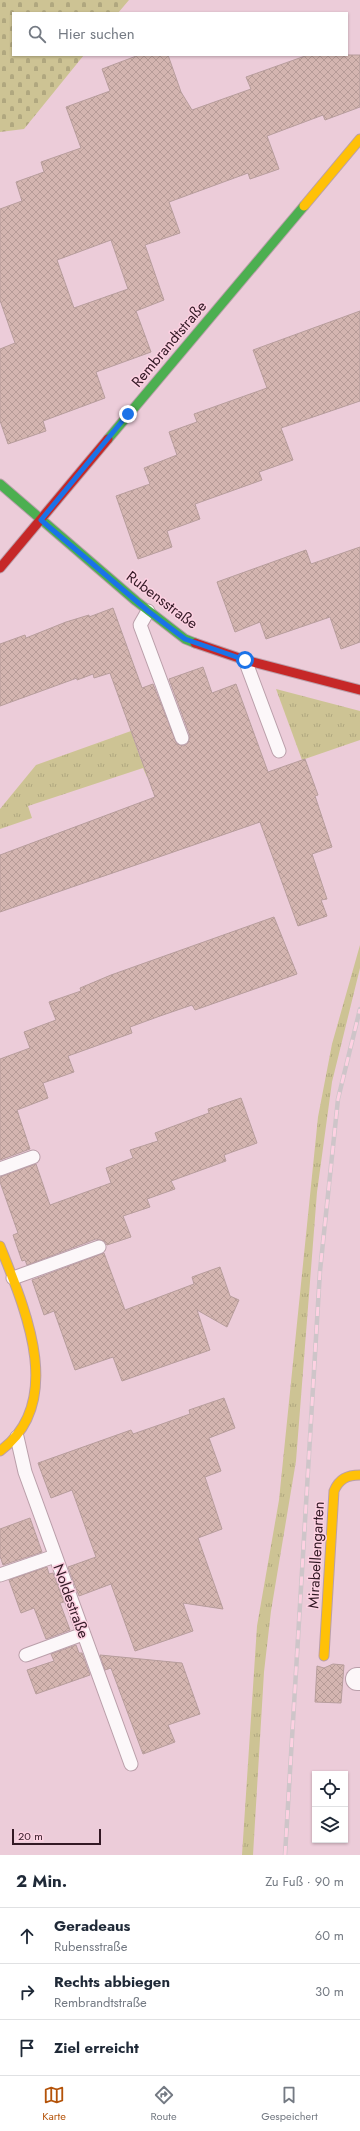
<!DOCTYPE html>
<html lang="de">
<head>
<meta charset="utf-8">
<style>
	body { margin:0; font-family:Jost,sans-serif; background:#f6f6f7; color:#1f2937 }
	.controls { position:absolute; right:12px; bottom:12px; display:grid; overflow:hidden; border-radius:0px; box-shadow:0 1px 3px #0004 }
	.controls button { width:36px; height:36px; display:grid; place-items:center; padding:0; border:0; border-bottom:1px solid #e0e1e3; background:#fff; color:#1f2937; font:20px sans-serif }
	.scale { position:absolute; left:12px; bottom:10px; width:89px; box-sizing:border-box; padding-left:4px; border:2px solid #331925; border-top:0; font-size:11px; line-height:14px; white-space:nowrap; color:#331925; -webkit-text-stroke:3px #fdd1e2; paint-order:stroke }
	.stop { position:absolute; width:12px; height:12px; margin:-9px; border:3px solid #1a73e8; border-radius:50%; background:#fff }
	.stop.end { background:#1a73e8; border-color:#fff; box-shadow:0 1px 4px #0008 }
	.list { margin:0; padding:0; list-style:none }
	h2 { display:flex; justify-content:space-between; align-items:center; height:52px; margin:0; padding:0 16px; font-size:17px }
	h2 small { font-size:13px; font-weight:400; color:#747a83 }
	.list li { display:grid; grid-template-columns:26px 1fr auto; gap:12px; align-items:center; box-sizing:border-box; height:56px; padding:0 16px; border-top:1px solid #e0e1e3 }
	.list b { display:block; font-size:15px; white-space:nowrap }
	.list p { margin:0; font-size:13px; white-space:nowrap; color:#747a83 }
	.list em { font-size:13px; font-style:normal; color:#747a83 }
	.icon { flex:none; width:22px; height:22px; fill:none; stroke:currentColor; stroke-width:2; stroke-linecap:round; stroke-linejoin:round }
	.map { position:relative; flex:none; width:360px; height:1855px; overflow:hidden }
	.search { position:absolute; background:#fff; box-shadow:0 1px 3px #0004; left:12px; right:12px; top:12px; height:44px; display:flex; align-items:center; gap:10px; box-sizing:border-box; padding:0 14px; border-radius:0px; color:#747a83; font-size:15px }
	.sheet { height:220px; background:#fff }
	nav { display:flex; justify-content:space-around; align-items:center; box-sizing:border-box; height:56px; border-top:1px solid #e0e1e3; background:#fff; font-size:11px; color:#747a83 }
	nav a { display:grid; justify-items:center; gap:2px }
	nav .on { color:#b45309 }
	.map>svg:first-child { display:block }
	.grass { fill:url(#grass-tufts) }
	.cemetery { fill:url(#cemetery-stones) }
	.building { fill:url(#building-cross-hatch); stroke:#b79d9c; fill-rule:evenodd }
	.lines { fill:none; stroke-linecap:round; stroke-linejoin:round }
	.lane-casing { stroke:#ba9faa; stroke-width:15 }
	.street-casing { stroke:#ba9faa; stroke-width:24 }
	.fast-casing { stroke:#ba9faa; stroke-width:11 }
	.slow-casing { stroke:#ba9faa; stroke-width:11 }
	.jam-casing { stroke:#ba9faa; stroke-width:11 }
	.lane { stroke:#fcf7f9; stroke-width:13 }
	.street { stroke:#fcf7f9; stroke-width:22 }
	.fast { stroke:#4caf50; stroke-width:9 }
	.slow { stroke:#ffc107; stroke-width:9 }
	.jam { stroke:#c62828; stroke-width:9 }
	.rail-casing { stroke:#cec5c9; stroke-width:4.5 }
	.rail { stroke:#fdd1e2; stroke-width:3; stroke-dasharray:9; stroke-linecap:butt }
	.route { stroke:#1a73e8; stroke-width:5 }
	.labels { text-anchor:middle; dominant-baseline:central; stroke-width:3; stroke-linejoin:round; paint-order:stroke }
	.street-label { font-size:15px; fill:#331925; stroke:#fdd1e2 }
</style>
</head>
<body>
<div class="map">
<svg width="360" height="1855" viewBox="0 0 360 1855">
	<defs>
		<pattern id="grass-tufts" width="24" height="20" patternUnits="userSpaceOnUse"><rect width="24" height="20" fill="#cdc394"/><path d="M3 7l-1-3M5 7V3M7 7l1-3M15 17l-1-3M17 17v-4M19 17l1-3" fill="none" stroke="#b0a77f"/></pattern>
		<pattern id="cemetery-stones" width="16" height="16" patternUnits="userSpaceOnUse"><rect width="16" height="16" fill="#cdc394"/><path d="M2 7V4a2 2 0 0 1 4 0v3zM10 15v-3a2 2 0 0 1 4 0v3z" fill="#b0a77f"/></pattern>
		<pattern id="building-cross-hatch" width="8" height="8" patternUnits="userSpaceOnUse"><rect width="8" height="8" fill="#d4b5b0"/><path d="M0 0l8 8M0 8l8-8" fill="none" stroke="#b69b97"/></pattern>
	</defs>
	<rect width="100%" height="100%" fill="#ecccd9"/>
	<g class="grass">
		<path d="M276,689L360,711V740L302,760Z"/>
		<path d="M131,731L141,760L165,751L178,766L147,777L143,768L28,806L32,818L0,829V809L36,765Z"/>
		<path d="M360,945V968L332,1082L317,1192L296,1461L271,1611L264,1672L253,1855H242L257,1626L279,1500L318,1117L332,1044Z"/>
	</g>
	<path class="cemetery" d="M0,0H129L118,13H13V55H84L24,129L0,132Z"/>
	<g class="building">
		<path d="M139,55H168L181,92L192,110L251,89L246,77L308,55H360V107L325,120L323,115L267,136L279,169L250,179L248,173L169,202L180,233L145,245L164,300L136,311L151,352L96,372L105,398L43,421L46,431L8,444L0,421V349L15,343L0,300V209L22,201L16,182L44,172L41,162L81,148L66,107L110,91L102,69ZM111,240L128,289L74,308L57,260Z"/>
		<path d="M360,311V401L281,428L293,460L259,472L262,480L195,504L200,519L167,531L172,547L138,559L116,496L150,484L144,468L177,455L169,432L197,422L194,414L267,388L253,350Z"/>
		<path d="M360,547V642L341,649L330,617L266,639L260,622L235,632L217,582L306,550L311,564Z"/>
		<path d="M113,608L142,688L153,684L177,744L184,746L188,743L190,736L169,679L203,667L212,693L236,684L268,772L305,759L318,795L315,796L332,847L312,854L327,899L321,900L327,916L298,926L260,822L0,912V855L155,797L110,673L94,678L93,674L77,680V678L0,706V644L25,635L26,638L66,622L89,615V617Z"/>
		<path d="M274,917L297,974L195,1010L192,1005L160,1016L130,1027L132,1033L68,1056L74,1072L43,1083L48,1098L17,1110L30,1149L0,1160V1059L30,1048L24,1032L56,1020L49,1002L81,991L80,988L111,975Z"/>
		<path d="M241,1098L257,1143L224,1155L226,1161L171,1181L175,1189L147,1199L150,1207L123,1216L131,1237L107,1245L104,1241L96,1239L27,1265L25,1260L22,1261L13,1235L18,1233L0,1182V1177L36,1164L50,1205L111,1183L106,1168L133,1158L130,1150L158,1141L155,1133L209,1113L208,1109Z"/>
		<path d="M104,1253L125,1310L194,1284L192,1277L220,1267L230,1296L239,1300L227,1327L197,1310L210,1350L122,1381L113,1357L75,1370L54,1311L44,1315L32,1280Z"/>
		<path d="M224,1398L235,1428L209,1438L221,1471L205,1477L222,1529L198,1538L223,1609L183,1603L193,1631L135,1651L111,1584L79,1596L68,1567L96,1557L72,1490L51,1498L38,1463L131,1430L133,1434L162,1424L190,1414L189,1410Z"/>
		<path d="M30,1518L42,1552L3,1565L0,1556V1529Z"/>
		<path d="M47,1567L49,1574L53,1573L64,1602L60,1603L70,1630L46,1639L34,1608L21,1613L9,1580Z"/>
		<path d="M76,1645L79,1653H82L90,1675L36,1694L27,1670L54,1661L51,1654Z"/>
		<path d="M100,1655L182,1663L200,1714L168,1725L175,1742L143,1754L111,1668L105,1670Z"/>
		<path d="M333,1664L344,1665L341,1703L315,1702L317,1666L324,1668Z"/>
	</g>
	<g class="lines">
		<defs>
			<g id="lane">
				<path d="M148,611L140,625L182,738"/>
				<path d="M245,660L279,751"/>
				<path d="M0,1169L33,1157"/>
				<path d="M13,1278L99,1247"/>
				<path d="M17,1437L25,1472L131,1764"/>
				<path d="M0,1575L55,1556"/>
				<path d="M26,1655L83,1634"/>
			</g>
			<path id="street" d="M357,1679H360"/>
			<g id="fast">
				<path d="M108,439L304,206"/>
				<path d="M0,484L136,601L185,639L195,643"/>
			</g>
			<g id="slow">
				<path d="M304,206L360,139"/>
				<path d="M0,1246C24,1306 67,1402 0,1451"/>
				<path d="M324,1656L334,1491C339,1479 347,1475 360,1475"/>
			</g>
			<g id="jam">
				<path d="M0,568L108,439"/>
				<path d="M195,643L245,660L360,690"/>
			</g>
		</defs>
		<use href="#lane" class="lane-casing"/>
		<use href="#street" class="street-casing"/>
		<use href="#fast" class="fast-casing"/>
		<use href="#slow" class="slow-casing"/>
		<use href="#jam" class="jam-casing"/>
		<use href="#lane" class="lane"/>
		<use href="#street" class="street"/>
		<use href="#fast" class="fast"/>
		<use href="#slow" class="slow"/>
		<use href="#jam" class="jam"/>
		<defs>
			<path id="rail" d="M285,1855L320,1271L338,1099L360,1009"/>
		</defs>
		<use href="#rail" class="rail-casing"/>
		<use href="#rail" class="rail"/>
	</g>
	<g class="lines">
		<path class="route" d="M128,414L41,520L148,611L185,639L245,660"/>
	</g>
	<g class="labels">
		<g class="street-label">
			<text transform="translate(169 344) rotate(-50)">Rembrandtstraße</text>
			<text transform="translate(162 600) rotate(37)">Rubensstraße</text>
			<text transform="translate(316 1555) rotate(-87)">Mirabellengarten</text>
			<text transform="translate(71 1601) rotate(70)">Noldestraße</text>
		</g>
	</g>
</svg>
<div class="controls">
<button><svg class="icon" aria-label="locate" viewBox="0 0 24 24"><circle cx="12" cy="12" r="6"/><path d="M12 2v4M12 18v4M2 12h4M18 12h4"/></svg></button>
<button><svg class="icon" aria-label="layers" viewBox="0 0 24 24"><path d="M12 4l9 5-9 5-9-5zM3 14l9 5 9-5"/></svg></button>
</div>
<div class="scale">20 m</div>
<div class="stop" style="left:245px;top:660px"></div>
<div class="stop end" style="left:128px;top:414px"></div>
<div class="search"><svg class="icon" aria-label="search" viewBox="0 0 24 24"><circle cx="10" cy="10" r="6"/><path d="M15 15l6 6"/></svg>Hier suchen</div>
</div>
<section class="sheet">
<h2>2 Min.<small>Zu Fuß · 90 m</small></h2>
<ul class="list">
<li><svg class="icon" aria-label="ahead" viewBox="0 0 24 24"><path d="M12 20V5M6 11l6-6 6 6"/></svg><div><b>Geradeaus</b><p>Rubensstraße</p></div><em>60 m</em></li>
<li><svg class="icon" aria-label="right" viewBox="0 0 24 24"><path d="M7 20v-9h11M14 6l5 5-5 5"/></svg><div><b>Rechts abbiegen</b><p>Rembrandtstraße</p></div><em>30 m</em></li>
<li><svg class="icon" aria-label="arrive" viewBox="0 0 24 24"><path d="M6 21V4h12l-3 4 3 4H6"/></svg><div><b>Ziel erreicht</b></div></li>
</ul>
</section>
<nav>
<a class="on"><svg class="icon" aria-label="map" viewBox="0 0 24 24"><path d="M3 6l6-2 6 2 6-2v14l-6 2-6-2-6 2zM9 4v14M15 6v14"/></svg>Karte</a>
<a><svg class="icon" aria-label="directions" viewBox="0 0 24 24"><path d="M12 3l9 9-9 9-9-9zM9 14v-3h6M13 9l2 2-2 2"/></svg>Route</a>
<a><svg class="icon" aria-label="saved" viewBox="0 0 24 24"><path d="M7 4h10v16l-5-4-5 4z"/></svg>Gespeichert</a>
</nav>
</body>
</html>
